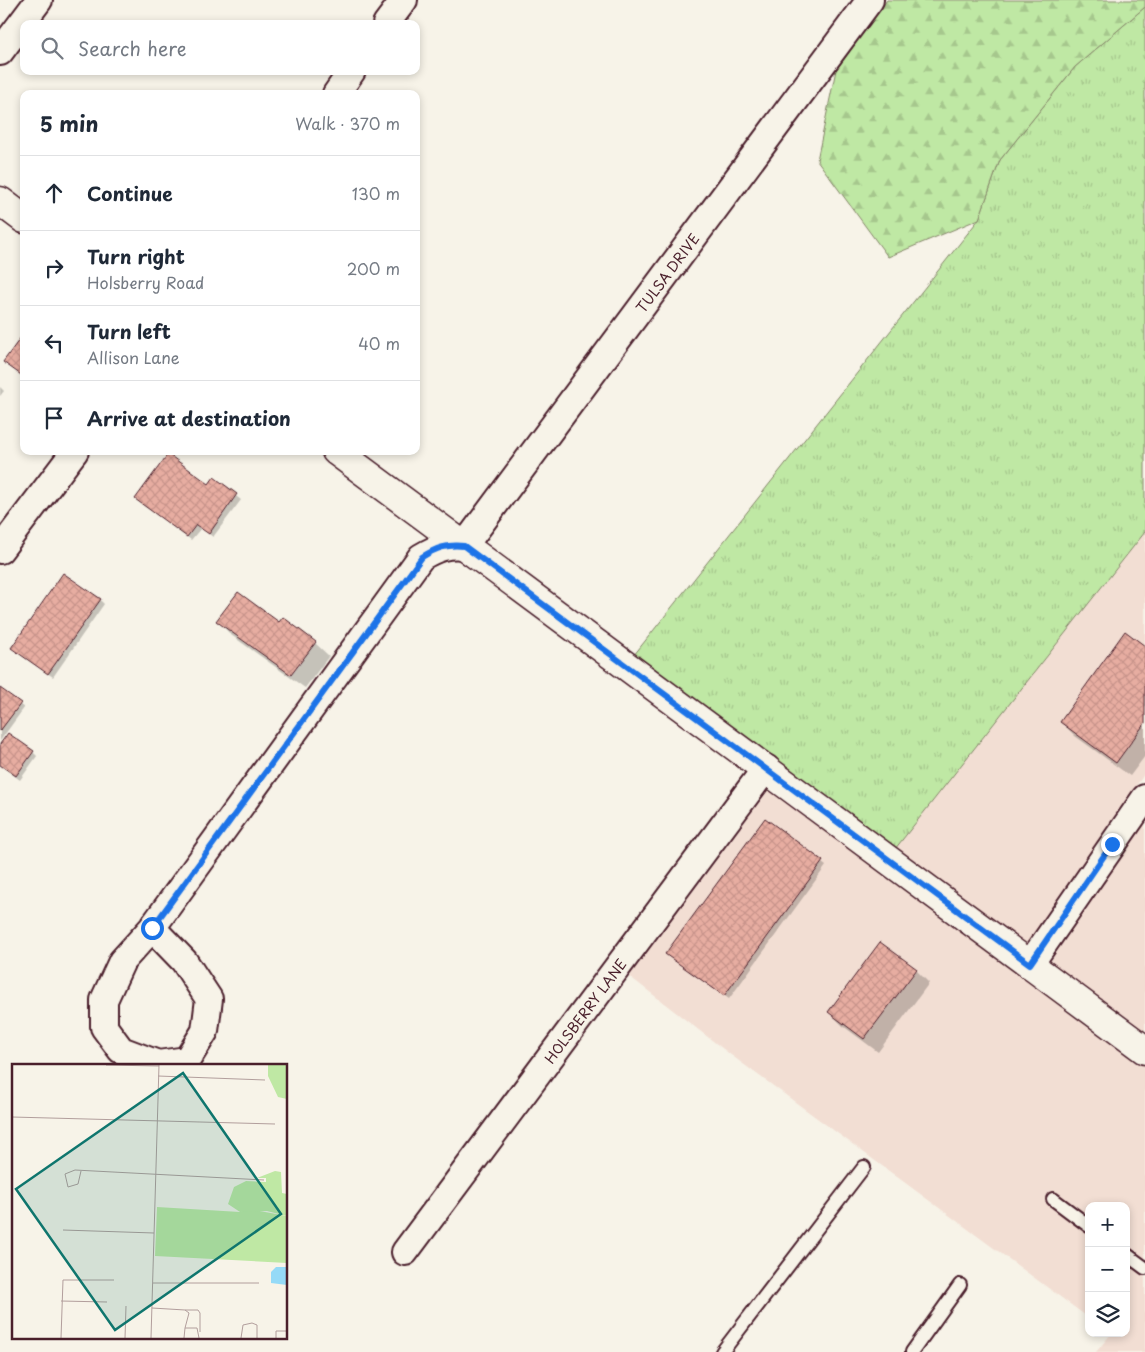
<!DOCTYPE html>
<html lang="en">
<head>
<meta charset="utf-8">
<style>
	body { margin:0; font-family:"Playpen Sans",sans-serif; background:#f2f2f3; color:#1f2937 }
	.controls { position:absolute; right:15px; bottom:15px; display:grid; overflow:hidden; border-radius:10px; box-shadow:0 2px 8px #0003 }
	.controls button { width:45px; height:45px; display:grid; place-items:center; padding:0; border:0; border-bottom:1px solid #e0e1e3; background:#fff; color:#1f2937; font:25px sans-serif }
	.stop { position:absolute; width:15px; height:15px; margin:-11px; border:4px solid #1a73e8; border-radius:50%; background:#fff }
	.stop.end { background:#1a73e8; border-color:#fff; box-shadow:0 1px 5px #0008 }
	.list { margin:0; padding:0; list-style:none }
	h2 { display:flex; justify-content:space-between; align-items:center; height:65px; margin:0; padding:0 20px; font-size:21px }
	h2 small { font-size:16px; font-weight:400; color:#747a83 }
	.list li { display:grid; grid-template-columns:32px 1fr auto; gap:15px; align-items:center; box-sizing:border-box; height:75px; padding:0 20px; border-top:1px solid #e0e1e3 }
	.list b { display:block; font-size:19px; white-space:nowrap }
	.list p { margin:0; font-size:16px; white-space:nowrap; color:#747a83 }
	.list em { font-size:16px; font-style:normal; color:#747a83 }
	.icon { flex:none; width:28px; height:28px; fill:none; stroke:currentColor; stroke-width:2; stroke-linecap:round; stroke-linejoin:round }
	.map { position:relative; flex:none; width:1145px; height:1352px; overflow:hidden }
	.search { position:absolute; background:#fff; box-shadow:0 2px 8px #0003; left:20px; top:20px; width:400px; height:55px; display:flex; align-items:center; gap:12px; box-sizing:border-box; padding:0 18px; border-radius:10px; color:#747a83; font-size:19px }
	.panel { position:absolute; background:#fff; box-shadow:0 2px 8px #0003; left:20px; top:90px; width:400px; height:365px; border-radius:10px }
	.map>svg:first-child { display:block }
	.built { fill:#f2ded3 }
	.grass { fill:url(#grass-tufts); stroke:#848468 }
	.forest { fill:url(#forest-firs); stroke:#848468 }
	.shadow { fill:#0003 }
	.building { fill:url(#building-cross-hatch); stroke:#4a1f2b }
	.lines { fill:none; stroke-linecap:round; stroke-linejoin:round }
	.lane-casing { stroke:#4a1f2b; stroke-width:16 }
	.street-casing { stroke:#4a1f2b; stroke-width:30 }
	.secondary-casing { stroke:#4a1f2b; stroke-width:31 }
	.lane { stroke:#f7f3e8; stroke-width:12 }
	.street { stroke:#f7f3e8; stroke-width:26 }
	.secondary { stroke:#f7f3e8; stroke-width:28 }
	.route { stroke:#1a73e8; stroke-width:6 }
	.labels { text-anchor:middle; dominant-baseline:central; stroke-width:4; stroke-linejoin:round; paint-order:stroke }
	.street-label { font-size:14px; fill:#4a1f2b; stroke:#f7f3e8 }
	.inset-road { fill:none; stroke:#b29e9c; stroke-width:1 }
	.view { fill:#0f766e; fill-opacity:0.15; stroke:#0f766e; stroke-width:2.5 }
	.inset-edge { fill:none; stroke:#4a1f2b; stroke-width:2.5 }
</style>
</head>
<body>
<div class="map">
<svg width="1145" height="1352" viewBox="0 0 1145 1352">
	<defs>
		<pattern id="grass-tufts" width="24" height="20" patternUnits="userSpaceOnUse" patternTransform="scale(1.25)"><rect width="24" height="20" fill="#bfe8a4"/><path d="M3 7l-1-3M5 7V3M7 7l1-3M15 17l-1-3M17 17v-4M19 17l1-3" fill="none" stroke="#a6c78d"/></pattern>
		<pattern id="forest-firs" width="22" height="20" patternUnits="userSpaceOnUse" patternTransform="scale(1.25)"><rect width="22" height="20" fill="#bfe8a4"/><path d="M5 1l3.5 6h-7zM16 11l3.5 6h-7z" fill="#a6c78d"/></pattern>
		<pattern id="building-cross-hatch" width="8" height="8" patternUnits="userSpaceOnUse" patternTransform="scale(1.25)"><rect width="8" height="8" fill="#e7ada1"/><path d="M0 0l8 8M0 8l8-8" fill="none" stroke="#c8948b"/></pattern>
	</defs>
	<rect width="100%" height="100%" fill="#f7f3e8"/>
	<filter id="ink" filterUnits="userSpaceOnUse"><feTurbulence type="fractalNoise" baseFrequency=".02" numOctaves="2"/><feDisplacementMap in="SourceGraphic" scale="10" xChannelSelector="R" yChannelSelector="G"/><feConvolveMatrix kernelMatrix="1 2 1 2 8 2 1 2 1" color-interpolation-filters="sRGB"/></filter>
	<g filter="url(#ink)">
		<g class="built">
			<path d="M1145,532V773L1026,946L895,849Z"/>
			<path d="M770,787L1145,1066V1352H1096L1111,1334L1110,1333H1126V1206H1089V1318L731,1055L629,976Z"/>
			<path d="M1145,822V1035L1049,963Z"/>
		</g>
		<path class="grass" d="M1145,7V532L895,849L634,655L979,219L1000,160L1075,67Z"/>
		<path class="forest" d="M887,0H1145V7L1075,67L1000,160L979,219L888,257L817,160L836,70Z"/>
		<g class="shadow">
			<path d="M0,387L4,391L0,396Z"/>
			<path d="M214,479L241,500L213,537L201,528L191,540L137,499L209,486Z"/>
			<path d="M100,600L104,604L53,677L17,652Z"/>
			<path d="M218,621L280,624L315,643L329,656L305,688L231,635Z"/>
			<path d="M1145,647V756L1130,776L1075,736L1061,722Z"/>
			<path d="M0,689L24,708L0,741Z"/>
			<path d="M0,747L33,752L37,756L20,780L0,765Z"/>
			<path d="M765,820L826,866L729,999L671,957Z"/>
			<path d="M916,970L929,983L878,1052L843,1026L829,1012Z"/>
		</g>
		<g class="building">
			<path d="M24,333V377L3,362Z"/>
			<path d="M168,454L209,484L214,477L237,494L209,534L196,525L187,537L135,499Z"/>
			<path d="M63,573L101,599L48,674L11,648Z"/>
			<path d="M238,592L279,622L283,617L316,642L291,675L216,621Z"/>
			<path d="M1125,631L1145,646V723L1116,763L1060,722Z"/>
			<path d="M0,688L21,703L0,731Z"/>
			<path d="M8,733L34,751L16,776L0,765V744Z"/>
			<path d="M765,818L823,861L724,996L665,954Z"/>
			<path d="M880,942L917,969L864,1039L828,1012Z"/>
		</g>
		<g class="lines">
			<defs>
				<g id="lane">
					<path d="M1053,1199L1089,1226"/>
					<path d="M1126,1254L1145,1268"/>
					<path d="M722,1352L864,1167"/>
					<path d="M912,1352L960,1285"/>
				</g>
				<g id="street">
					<path d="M386,24L404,0"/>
					<path d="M0,52L39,0"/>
					<path d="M336,94L352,71"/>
					<path d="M0,550L75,451"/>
					<path id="s1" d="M152,928L184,961L209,999L205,1031L187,1060L158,1064L121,1050L104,1027V1000L122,961L152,928L421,557C436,548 447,544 464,546L870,0"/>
					<path d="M1030,964L1145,798"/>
					<path id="s2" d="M405,1252L766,768"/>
				</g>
				<g id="secondary">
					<path d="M0,201L24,219"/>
					<path d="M336,451L1145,1050"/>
				</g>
			</defs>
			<use href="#lane" class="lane-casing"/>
			<use href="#street" class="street-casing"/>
			<use href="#secondary" class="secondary-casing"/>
			<use href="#lane" class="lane"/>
			<use href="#street" class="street"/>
			<use href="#secondary" class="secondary"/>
		</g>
	</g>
	<g class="lines" filter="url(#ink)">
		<path class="route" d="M152,928L422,557C436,548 447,544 464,546L1030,964L1112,844"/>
	</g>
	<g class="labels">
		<g class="street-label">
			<text stroke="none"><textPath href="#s1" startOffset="1214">TULSA DRIVE</textPath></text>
			<text stroke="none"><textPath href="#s2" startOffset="301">HOLSBERRY LANE</textPath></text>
		</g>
	</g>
	<g transform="translate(12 1064)">
		<rect width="275" height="275" fill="#f7f3e8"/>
		<path d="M145,143L228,148L237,145L275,152V199L143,192Z" fill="#bfe8a4"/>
		<path d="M256,1H275V35L266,33L256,12ZM263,107L269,108L270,129L275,130V152L255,147L228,148L216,140L222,123L234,117L254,118V114H245Z" fill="#bfe8a4"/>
		<path d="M264,203H275V221L259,219V208Z" fill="#95daf7"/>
		<path class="inset-road" d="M94,1L147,2M146,12L253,16M0,53L263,60M69,107L66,120L56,123L53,110L63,106L252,116M51,166L142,169M141,219H247M49,237L95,238M140,244L173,246L177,249L173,264M173,246H186L188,249V268M49,274L51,216H102M113,274L114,242M139,274L147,1M172,274L173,264H185L187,274M229,274L231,261L240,259L245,261V274M264,274V267H275"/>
		<path class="view" d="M171,9L269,150L103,266L4,125Z"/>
		<rect width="275" height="275" class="inset-edge"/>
	</g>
</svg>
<div class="controls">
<button>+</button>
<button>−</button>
<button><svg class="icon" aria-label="layers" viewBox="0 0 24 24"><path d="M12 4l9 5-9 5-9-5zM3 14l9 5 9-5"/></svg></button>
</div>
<div class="stop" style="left:152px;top:928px"></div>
<div class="stop end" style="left:1112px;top:844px"></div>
<div class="search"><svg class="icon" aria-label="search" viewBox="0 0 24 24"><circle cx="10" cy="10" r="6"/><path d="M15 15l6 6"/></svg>Search here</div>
<section class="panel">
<h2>5 min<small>Walk · 370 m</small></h2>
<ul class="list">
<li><svg class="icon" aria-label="ahead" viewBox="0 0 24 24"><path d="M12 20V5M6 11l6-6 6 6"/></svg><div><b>Continue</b></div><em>130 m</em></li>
<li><svg class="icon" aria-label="right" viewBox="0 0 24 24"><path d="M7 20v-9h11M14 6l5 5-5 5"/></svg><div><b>Turn right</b><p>Holsberry Road</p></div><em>200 m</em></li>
<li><svg class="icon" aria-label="left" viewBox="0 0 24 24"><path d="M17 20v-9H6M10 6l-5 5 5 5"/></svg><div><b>Turn left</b><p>Allison Lane</p></div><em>40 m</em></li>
<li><svg class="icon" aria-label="arrive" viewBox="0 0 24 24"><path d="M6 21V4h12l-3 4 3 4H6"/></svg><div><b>Arrive at destination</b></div></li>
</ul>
</section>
</div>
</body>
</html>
